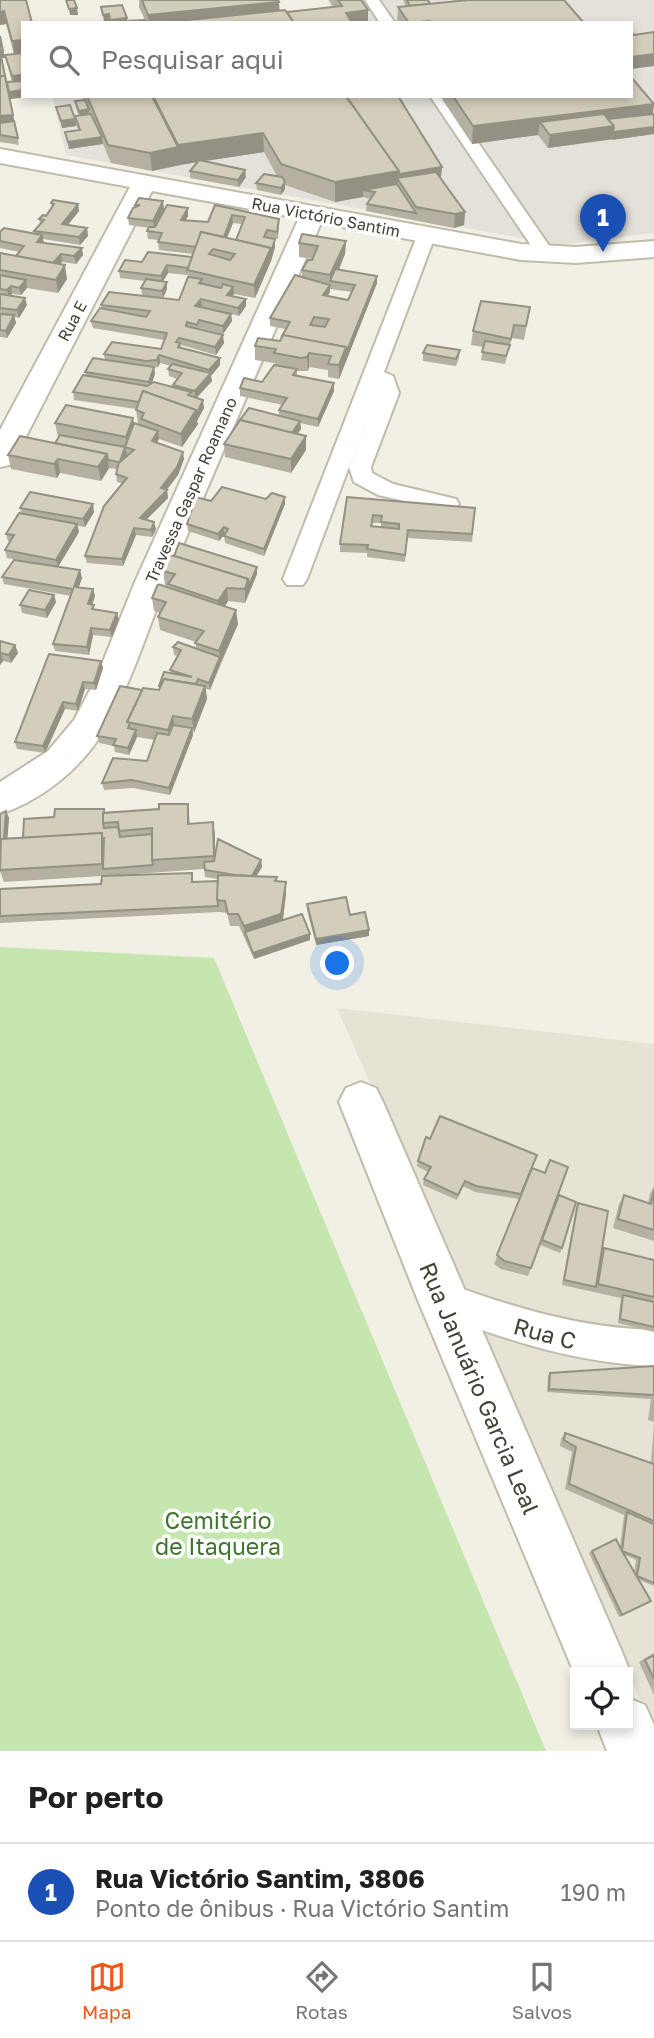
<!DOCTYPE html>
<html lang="pt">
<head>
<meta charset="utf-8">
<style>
	body { margin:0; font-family:"Golos Text",sans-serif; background:#f6f6f6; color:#202124 }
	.controls { position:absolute; right:21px; bottom:21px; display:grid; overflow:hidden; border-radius:0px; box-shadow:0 4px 10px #0003 }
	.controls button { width:63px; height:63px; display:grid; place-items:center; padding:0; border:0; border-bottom:2px solid #e0e0e0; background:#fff; color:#202124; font:35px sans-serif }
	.you { position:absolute; left:338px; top:964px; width:24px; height:24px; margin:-18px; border:5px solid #fff; border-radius:50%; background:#1a73e8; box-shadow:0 0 0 10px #1a73e833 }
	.badge { display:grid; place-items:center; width:46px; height:46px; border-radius:50%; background:#f4571a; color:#fff; font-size:23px; font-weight:700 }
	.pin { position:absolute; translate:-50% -58px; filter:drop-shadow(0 2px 4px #0008) }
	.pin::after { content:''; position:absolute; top:37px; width:24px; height:21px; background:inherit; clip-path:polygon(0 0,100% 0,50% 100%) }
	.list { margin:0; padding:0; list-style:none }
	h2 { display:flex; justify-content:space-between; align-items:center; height:91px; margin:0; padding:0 28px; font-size:30px }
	h2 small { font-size:23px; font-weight:400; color:#757577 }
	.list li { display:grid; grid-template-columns:46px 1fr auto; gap:21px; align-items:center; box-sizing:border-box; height:98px; padding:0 28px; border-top:2px solid #e0e0e0 }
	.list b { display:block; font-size:26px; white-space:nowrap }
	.list p { margin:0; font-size:23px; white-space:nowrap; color:#757577 }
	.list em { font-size:23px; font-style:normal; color:#757577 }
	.icon { flex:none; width:38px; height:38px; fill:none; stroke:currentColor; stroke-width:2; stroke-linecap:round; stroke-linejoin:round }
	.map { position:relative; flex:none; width:654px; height:1751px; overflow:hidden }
	.search { position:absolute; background:#fff; box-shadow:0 4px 10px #0003; left:21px; right:21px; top:21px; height:77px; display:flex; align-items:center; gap:18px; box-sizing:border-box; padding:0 24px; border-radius:0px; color:#757577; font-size:26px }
	.sheet { height:189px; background:#fff }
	nav { display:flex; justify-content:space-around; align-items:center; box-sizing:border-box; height:98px; border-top:2px solid #e0e0e0; background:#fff; font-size:19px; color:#757577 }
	nav a { display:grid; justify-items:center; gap:4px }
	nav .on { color:#f4571a }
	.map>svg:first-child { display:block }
	.residential { fill:#e6e3d4 }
	.industrial { fill:#e4e1da }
	.green { fill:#c6e6af }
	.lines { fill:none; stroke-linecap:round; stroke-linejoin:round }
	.lane-casing { stroke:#c0bcab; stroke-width:4 }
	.street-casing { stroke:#c0bcab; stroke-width:4 }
	.lane { fill:#fff; fill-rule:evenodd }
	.street { fill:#fff; fill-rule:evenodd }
	.wall { fill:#b5b0a1; fill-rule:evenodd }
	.shaded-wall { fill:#949083 }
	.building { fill:#d3cdbb; stroke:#949083; stroke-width:2; fill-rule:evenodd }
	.labels { text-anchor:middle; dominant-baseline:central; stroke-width:7; stroke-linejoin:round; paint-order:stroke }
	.far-street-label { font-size:16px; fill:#454035; stroke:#fff }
	.near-street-label { font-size:23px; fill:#454035; stroke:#fff }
	.near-park-label { font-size:23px; fill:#3d752a; stroke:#fff }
</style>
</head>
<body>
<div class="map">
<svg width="654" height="1751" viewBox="0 0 654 1751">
	<rect width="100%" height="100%" fill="#f2f0e5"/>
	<path class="residential" d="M337,1008L654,1044V1731Z"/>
	<path class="industrial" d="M327,0H654V233L559,245L66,155L52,96H631V23H340Z"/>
	<path class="green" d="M0,947L214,958L546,1751H0Z"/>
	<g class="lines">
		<defs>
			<g id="lane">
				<path d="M365,0H379L395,23H380Z"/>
				<path d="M430,96H446L554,253L551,257H539Z"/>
				<path d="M426,231L435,236L384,372L393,376L399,393L371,467L372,473L393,484L456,499L459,504L456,509L448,511L378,495L354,482L349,467L378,389L307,579L303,585H287L283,579L417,236Z"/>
				<path d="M441,1281C511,1307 579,1328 654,1330V1366C579,1363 511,1342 441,1315L429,1310L424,1298L429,1286Z"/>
			</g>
			<g id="street">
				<path d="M0,149L521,244L576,247L654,241V257L576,263L521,260L321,223C271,339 221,456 171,573C147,628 132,687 99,738C77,772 38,802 0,814V782L48,751L74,720L96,679L135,582L299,218L152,191L15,458L10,465L0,467V430L130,187L0,163Z"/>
				<path d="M361,1082L376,1088L383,1102L622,1652L630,1672L628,1677V1672H575V1675L417,1298L339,1102L346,1088Z"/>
				<path d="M628,1698L645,1705L654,1725V1751H607L597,1725H628Z"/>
			</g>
		</defs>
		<use href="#lane" class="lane-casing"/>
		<use href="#street" class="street-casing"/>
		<use href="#lane" class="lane"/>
		<use href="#street" class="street"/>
	</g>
	<g class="wall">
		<path d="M0,0L23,23V96L27,97L10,99L19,145L0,142V36L5,58H2L7,82H12L5,55L14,54L6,24L0,25Z"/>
		<path d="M139,0H278L279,10L287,12L333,7L329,0H361L368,10V23H127L145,20L139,7Z"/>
		<path d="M403,0H428L430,4L584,23H397L398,7H406Z"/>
		<path d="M82,96H398L442,167L441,178L465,212L464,225L454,228L366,211L367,204L370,199L363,197L335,202L285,185V189L281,195L257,190L256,183L277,176L264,152L203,161L246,177L239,187L190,178V171L197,162L152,171L111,163L103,144L69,149L65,132L79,131L76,125V126L62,128L56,107L75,118L79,116L76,108L75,101L84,100Z"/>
		<path d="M440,96H631L654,115V134L548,148L538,135L472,144Z"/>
		<path d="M51,203L78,204L79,211L68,225L87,228L88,236L80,245L43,239L44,243L83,255L76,264L62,262L60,264L67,279L58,293L27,288L21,295L12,294L11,296L27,305L19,318L14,317L16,323L7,338L0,337V253L16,256L19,252L0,248V232L34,234V231L40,224L39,219L46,216L52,208Z"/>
		<path d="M135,205L164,209L154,227L188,208V216L186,220L208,222L215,205L279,227L278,239L267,237L275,239V247L271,261L255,298L234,294L233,296L246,306L239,316L231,314L232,321L223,334L200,328V329L224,343L216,355L181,345V347L220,365L211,376L212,381L197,398L204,408L197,421L198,424L182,447L159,439L156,443L184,459L178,475L167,490L168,498L147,519L156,529L152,537L136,535L123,566L87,563L85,556L122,483L117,482L116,474L117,469L109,468L101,481L60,473L57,478L11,469L8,455L55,443L59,437H58L55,423L138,424L136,409L74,400L73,392L86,376L85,372L105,360L104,354L161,349L164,340L93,328L91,321L101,309V305L142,295L141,288L145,281L120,278L119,271L142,262L192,257L193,254L159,250L158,242L159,240L148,239L147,231L149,228L129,225L128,218L136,207ZM233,223L242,224L236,240L227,238ZM168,273L188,275L179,300L163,298L167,289L163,281ZM160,363L171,366L168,369L169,376L177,379L173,385V387L152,383L155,374L154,368L158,367Z"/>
		<path d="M346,241L345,254L339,270L377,283L339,379L328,377V370L309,367L308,371H297V376L334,391L318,427L300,423L301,429L297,434L306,436V450L291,473L225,457L224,444L279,416V410L283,405L240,396V388L262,382L275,365V363L255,360V346L280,341L286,329L270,326V318L302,277V270L313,259L299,257V243ZM330,289L352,292L348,300L327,296L330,292Z"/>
		<path d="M530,307L524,340L512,338L505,364L481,360L483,347L471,345L473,331Z"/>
		<path d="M460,350L459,358L456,366L423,361V353Z"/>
		<path d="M347,497L475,508L472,542L407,538L405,562L367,557V553L340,552V544ZM373,523H381V527L372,526Z"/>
		<path d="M211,501L285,504L264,556L225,543L224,535L219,541L188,531L187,524Z"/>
		<path d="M20,508L94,512L85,527L78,526L79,532L58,567L82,578L79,587L93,589L95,596L92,605L94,610L119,620L112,637L93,635L89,655L55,651L53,644L71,596L4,584L2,577L39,564L7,558L5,550L10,542L8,541L6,534L21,513Z"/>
		<path d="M257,567V574L245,603L228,601L225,606L238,624L210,690L206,689L207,699L193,732V735L170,795L133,788L104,790L102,783L147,761L155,740L137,737L129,755L115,752L114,746L99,743L97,736L142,690H159V686L171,673L170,670L178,656L174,655L173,647L196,649V642L160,630L158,617L160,613L154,611L152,598L169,588V586L165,585L163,571Z"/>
		<path d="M54,595L56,602L47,618L22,613L20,605Z"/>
		<path d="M0,641L15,645L18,653L11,663L3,661L0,665Z"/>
		<path d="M101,661L103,668L96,690L85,689L78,711L65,709L45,753L17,749L15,742Z"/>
		<path d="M188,804L190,824L215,835V857L261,860L262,867L256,876L277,877V881L286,882V894L283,920L310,940L254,959L239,926H230L227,913L219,912L0,923V889L101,884L102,876L4,882L0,871V814L6,811L9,818L7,838H23L105,812L159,809ZM204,869L205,877L218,879V881H193L109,876Z"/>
		<path d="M307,904L350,915L369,936L316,945L307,910Z"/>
		<path d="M418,1161L530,1173L555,1204L562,1248L560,1253L540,1245L528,1276L501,1269L494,1264L519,1199L475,1192L463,1186L457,1200L423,1185L424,1179L428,1172L417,1166Z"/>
		<path d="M654,1186V1241L613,1228L619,1204L624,1195L648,1203L650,1194Z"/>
		<path d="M578,1203L602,1252L604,1248L654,1260V1332L618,1323L621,1298L562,1285L576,1208Z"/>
		<path d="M654,1366V1586L639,1580L651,1601L619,1617L589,1553L592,1551L620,1547L624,1515L565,1489L572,1452L560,1446L561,1439L565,1433L651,1463L654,1422L648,1420L651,1399L547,1392L548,1376L550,1373ZM625,1555L636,1560L634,1572Z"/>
		<path d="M654,1653V1695L639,1662Z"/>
	</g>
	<g class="shaded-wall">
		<path d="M279,2L280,18L236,23H148V15Z"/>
		<path d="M77,8L78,15H70L69,9Z"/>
		<path d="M368,10V23H346V13Z"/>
		<path d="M4,11L6,24L0,25V12Z"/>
		<path d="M109,14V21L104,22L103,15Z"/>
		<path d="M127,18V23H111L110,20Z"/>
		<path d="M23,40V49L21,43L23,53L14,54L12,41Z"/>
		<path d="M0,51H3L5,58H2Z"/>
		<path d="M654,54V66L631,69V57Z"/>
		<path d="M21,75L23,84L14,89L12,76Z"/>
		<path d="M23,90V96L27,97L10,99L8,92Z"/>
		<path d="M654,104L652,121L540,122L538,135L472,144L473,126Z"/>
		<path d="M89,109L90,117L80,118L79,111Z"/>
		<path d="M13,115L16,128L0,130V116Z"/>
		<path d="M75,119L76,126L62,128L61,121Z"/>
		<path d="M614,126L612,139L548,148L550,135Z"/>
		<path d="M654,127V134L612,140L613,132Z"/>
		<path d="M263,133L264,152L179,165L152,171L150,153L178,147V145Z"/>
		<path d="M102,137L103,144L69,149L68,142Z"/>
		<path d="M442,167L440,184L399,180V174Z"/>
		<path d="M245,170L246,177L239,187L238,180Z"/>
		<path d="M399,171L397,192H375L363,190V197L335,202V182Z"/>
		<path d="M285,182V189L281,195V188Z"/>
		<path d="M163,201L164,209L154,229L153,221Z"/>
		<path d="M78,204L79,211L63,231L62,224Z"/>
		<path d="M188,208V216L182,227L181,220Z"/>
		<path d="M465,212L464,225L454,228L455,214Z"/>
		<path d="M232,215L233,223L222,250V243Z"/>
		<path d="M87,228L88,236L80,245L79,237Z"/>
		<path d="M42,235L44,243L37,242Z"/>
		<path d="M275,239V247L271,261L255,298L254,285Z"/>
		<path d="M346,241L345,254L333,282L330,281V289V275Z"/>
		<path d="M82,248L83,255L76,264L74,256Z"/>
		<path d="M61,254L62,262L53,272L52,264Z"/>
		<path d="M65,265L67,279L58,293L56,280Z"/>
		<path d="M167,265L168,273L162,283L161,276Z"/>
		<path d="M377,276V283L339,379V365Z"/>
		<path d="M26,280L27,288L21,295L19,288Z"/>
		<path d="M167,282V289L163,298L162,291Z"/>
		<path d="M330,285V292L323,303V295Z"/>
		<path d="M11,286L12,294L9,298L7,290Z"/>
		<path d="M233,287L234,294L228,302L227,295Z"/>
		<path d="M25,298L27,305L19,318L17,310Z"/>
		<path d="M201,299L202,307L196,314L195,306Z"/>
		<path d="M246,299V306L239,316L238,308Z"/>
		<path d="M231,314L232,321L223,334V326Z"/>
		<path d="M14,315L16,323L7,338L6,331Z"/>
		<path d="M223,335L224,343L216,355L215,347Z"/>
		<path d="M309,353V367L308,371L307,357Z"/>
		<path d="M159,355L160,363L158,367L157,360Z"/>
		<path d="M220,358V365L211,376L212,381L195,399V391L209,375V370Z"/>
		<path d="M154,367L155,374L150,389L149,382Z"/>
		<path d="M334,383V391L318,427V419Z"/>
		<path d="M203,400L204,408L197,421L198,424L182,447L181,434Z"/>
		<path d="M133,418L135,432L127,448L126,437Z"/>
		<path d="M300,421L301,429L289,446V438Z"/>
		<path d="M158,431L159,439L153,449L152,441Z"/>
		<path d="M306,436V450L291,473V459Z"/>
		<path d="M125,447L127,455L121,469L120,462Z"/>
		<path d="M183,452L184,459L178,475L163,494L167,490L168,498L141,525L140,518L161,488Z"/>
		<path d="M107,454L109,468L101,481L98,467Z"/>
		<path d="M58,459L60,473L57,478L54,464Z"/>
		<path d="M285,497V504L264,556V549Z"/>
		<path d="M93,504L94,512L85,527L83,519Z"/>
		<path d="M154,522L156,529L152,537L151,530Z"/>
		<path d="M77,524L79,532L58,567L56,560Z"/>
		<path d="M224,527V535L219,541L218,534Z"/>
		<path d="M134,528L136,535L123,566L122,559Z"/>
		<path d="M257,567V574L245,603V589L248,579Z"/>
		<path d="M80,570L82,578L76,594L74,587Z"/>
		<path d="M227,588L228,601L220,614L218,601Z"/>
		<path d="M93,589L95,596L90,612L88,604Z"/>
		<path d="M54,595L56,602L47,618L45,610Z"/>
		<path d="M236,610L238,624L220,664L219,651Z"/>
		<path d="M117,613L119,620L112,637L110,630Z"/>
		<path d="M91,628L93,635L89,655L87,647Z"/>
		<path d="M15,645L18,653L11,663L9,655Z"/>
		<path d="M1,653L3,661L0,665V654Z"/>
		<path d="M220,657V664L210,690L209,683Z"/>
		<path d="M101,661L103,668L96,690L94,683Z"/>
		<path d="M83,682L85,689L78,711L76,704Z"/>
		<path d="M205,686L207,699L194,733L192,719Z"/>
		<path d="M63,702L65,709L45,753L43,746Z"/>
		<path d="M173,716L175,729L170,743L168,730Z"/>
		<path d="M192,728L193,735L170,795L169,788Z"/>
		<path d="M136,730L137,737L129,755L128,748Z"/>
		<path d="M6,811L9,818L5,870L2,863Z"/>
		<path d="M213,822L215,835V868L214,856Z"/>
		<path d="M261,860L262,867L251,885V878Z"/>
		<path d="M286,882V894L282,926L245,932V938L244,926Z"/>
		<path d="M369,930V936L316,945V939Z"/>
		<path d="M310,934V940L254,959L253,953Z"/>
	</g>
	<g class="building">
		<path d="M0,0H26L32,23H23V40L12,41L4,11L0,12Z"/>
		<path d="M66,0H74L77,8L69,9Z"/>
		<path d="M142,0H278L279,2L148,15Z"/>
		<path d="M338,0H361L368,10L346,13L352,23H294L287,12L342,6Z"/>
		<path d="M407,0H428L430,4L410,6Z"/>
		<path d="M468,0H564L584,23H431L430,21L409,23L398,7Z"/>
		<path d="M122,5L127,18L110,20L109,14L103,15L101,7Z"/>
		<path d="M285,10L294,23H160Z"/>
		<path d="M145,20L146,23H127V21Z"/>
		<path d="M362,21L364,23H352V22Z"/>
		<path d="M631,32L634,35L654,32V54L631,57Z"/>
		<path d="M0,36L3,51H0L5,76H0Z"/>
		<path d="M23,53V79L21,75L12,76L5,55Z"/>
		<path d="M0,76H5L13,115L0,116Z"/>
		<path d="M631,77L654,104L473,126L453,96H631Z"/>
		<path d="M22,81L23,90L9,92L7,82Z"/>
		<path d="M87,96H152L178,147L150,153L108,145Z"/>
		<path d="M153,96H346L399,171L335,182L281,164L263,133L178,145Z"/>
		<path d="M346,96H398L442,167L399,174V171Z"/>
		<path d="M85,100L89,109L79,111L75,101Z"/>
		<path d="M70,105L75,119L61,121L56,107Z"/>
		<path d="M91,114L102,137L68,142L65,132L80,130L75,116Z"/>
		<path d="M604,114L614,126L550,135L540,122Z"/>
		<path d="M653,114L654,115V127L613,132L614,126L608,119Z"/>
		<path d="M14,121L18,138L0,135V123Z"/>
		<path d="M199,160L245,170L238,180L190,171Z"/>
		<path d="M436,172L465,212L455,214L416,207L397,178Z"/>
		<path d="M264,174L282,177L285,182L281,188L256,183Z"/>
		<path d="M397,184L416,213L367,204L375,192L363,190Z"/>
		<path d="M139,198L163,201L153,221L128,218L133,208L140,205H135Z"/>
		<path d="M53,200L78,204L62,224L87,228L79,237L34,231L44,220L39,219L43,215L46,216L54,204L51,203Z"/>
		<path d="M167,205L188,208L181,220L208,222L215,205L279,219L277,232L267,230L264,237L275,239L271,253V248L236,240L245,217L232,215L224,237L201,232L196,247L158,242L162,233L147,231L149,227H155Z"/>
		<path d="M4,228L42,235L37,242L82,248L74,256L61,254L53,263L16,256L24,246L0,241V232Z"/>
		<path d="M201,232L271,248L254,285L187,270ZM213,249L235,254L230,260L209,254Z"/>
		<path d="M302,234L346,241L330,275L302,270L308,260H312L318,246L299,243Z"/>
		<path d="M148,252L192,257L188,268L167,265L161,276L119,271L125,260L142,262Z"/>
		<path d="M0,253L65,265L56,280L0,270Z"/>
		<path d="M335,269L377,276L346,353V347L282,336L290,322L270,318L295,275L330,285L323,295L348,300L355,285L330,281ZM314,317L329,319L325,327L310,325Z"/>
		<path d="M0,275L26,280L19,288L11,286L7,290L0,289Z"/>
		<path d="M188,277L202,279L199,283L221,288L223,284L233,287L227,295L246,299L238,308L201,299L195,306L231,314L223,326L199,320L197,325L187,322L186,326L223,335L215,347L179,338L176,342L180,343L178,347L220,358L209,370L159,355L157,360L146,361L104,354L112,342L161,349L167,333L91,321L100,308L146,317L150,311L101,305L109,292L179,300Z"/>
		<path d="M146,279L167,282L162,291L141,288Z"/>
		<path d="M0,294L25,298L17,310L0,308Z"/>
		<path d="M481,301L530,307L526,326L514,325L511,339L473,331Z"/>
		<path d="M0,314L14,315L6,331L0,330Z"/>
		<path d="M283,335L346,347L339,365L328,364L331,356L309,353L307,357L301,358L274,353L276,349L255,346L258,338L280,341Z"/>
		<path d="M485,341L510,345L506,356L482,352Z"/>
		<path d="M427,345L460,350L456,359L423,353Z"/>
		<path d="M93,358L154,367L149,382L85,372Z"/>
		<path d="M172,364L211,373L195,391L173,385L182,373L168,369Z"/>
		<path d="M274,365L297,369L293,375L334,383L318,419L279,410L287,398L240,388L244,378L262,382Z"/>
		<path d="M83,375L147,386L154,382L191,392L188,395L203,400L197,413L196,410L143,391L139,402L73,392Z"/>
		<path d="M143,391L196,410L181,434L141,419L144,413L136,410Z"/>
		<path d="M66,405L133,418L126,437L55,423Z"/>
		<path d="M249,408L300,421L292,433L240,420Z"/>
		<path d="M240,420L306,436L291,459L224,444Z"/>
		<path d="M134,423L158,431L152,441L183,452L177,467L161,488L167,490L140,518L154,522L151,530L134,528L122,559L85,556L104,506L127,478L116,474L119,462L108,460L107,454L55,443L60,435L125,447L120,462L134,450L125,447Z"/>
		<path d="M20,436L107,454L98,467L58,459L54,464L8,455Z"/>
		<path d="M222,487L266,499L272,493L285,497L264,549L224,536L228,529L224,527L218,534L187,524L196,497L211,501Z"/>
		<path d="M30,492L93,504L83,519L20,508Z"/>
		<path d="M347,497L475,508L472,534L408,530L405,555L367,549L368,545L340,544ZM373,515L382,516L381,522L399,524V529L371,526Z"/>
		<path d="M19,513L77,524L56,560L5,550L14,535L6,534Z"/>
		<path d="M179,543L257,567L249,585L248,579L174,556Z"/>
		<path d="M171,555L248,579L245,589L227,588L218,601L168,584L175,574L163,571Z"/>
		<path d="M14,560L80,570L74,587L93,589L88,604L94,605L92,609L117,613L110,630L91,628L87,647L53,644L73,589L2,577Z"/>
		<path d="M158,584L236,610L219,651L195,643L204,631L158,617L166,602L152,598Z"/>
		<path d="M29,590L54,595L45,610L20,605Z"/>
		<path d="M0,641L15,645L9,655L1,653L0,654Z"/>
		<path d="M178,642L220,657L209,683L198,679L196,684L164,679L161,686H159L164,672L192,677L170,670L181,650L173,647Z"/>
		<path d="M49,654L101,661L94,683L83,682L76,704L63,702L43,746L15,742Z"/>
		<path d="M164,679L205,686L192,719L173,716L168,730L127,722L143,688L159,690Z"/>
		<path d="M120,686L142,690L127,722L130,723L128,728L136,730L128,748L113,745L116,739L97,736Z"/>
		<path d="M173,725L192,728L169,788L132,780L102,783L113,758L147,761L157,733L169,735Z"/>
		<path d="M159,804H188V824L213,822L214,856L152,860V828L119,831L118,822L103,823V813L159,809Z"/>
		<path d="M55,809H104V813H103V823L104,828L118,827L120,837L152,834V860L153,865L103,869L104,838H102V833L23,838L24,819L54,817Z"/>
		<path d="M6,811L4,839H1L0,863V814Z"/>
		<path d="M102,833V864L0,870L1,839Z"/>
		<path d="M218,839L261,860L252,876L235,875L205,870L204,862L214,861Z"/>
		<path d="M192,873V882L218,881V906L0,916V889L101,884L102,876Z"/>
		<path d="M218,875L277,877L275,881L286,882L281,914L244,926L238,914H228L225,901L217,900Z"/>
		<path d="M346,897L350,915L365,912L369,930L316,939L307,904Z"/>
		<path d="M302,914L310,934L253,953L245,932Z"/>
		<path d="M440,1116L537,1155L521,1194L476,1186L465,1181L458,1195L424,1179L431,1167L418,1161L426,1137L430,1139Z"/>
		<path d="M550,1160L568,1167L531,1268L504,1261L497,1255L532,1168L545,1173Z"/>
		<path d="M654,1190V1230L618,1219L624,1195L651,1204Z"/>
		<path d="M559,1195L576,1202L562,1248L542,1240Z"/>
		<path d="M578,1203L608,1211L596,1287L564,1280Z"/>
		<path d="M604,1248L654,1260V1297L598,1284Z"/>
		<path d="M623,1295L654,1302V1327L620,1319Z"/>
		<path d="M654,1366V1395L549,1389L550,1373Z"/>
		<path d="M565,1433L654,1464V1521L569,1484L576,1447L564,1440Z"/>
		<path d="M627,1512L654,1524V1583L637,1576L640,1558L622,1551L651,1601L622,1615L592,1551L616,1539L622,1551Z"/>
		<path d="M654,1655V1679L645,1660Z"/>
	</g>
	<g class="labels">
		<g class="far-street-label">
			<text transform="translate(326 217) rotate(11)">Rua Victório Santim</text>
			<text transform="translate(72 321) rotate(-62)">Rua E</text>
			<text transform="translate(191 490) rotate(-66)">Travessa Gaspar Roamano</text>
		</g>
		<g class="near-street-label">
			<text transform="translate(545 1333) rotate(15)">Rua C</text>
			<text transform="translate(480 1388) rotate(67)">Rua Januário Garcia Leal</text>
		</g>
		<g class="near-park-label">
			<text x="218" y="1520">Cemitério<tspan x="218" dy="26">de Itaquera</tspan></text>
		</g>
	</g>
</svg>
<div class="controls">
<button><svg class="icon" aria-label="locate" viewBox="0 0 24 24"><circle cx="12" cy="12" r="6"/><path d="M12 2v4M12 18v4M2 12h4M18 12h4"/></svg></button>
</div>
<div class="you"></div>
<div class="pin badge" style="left:603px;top:252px;background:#1a4fb4">1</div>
<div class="search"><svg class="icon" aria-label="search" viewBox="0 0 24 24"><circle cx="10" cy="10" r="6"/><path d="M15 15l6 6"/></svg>Pesquisar aqui</div>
</div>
<section class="sheet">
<h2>Por perto<small></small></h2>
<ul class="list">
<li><span class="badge" style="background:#1a4fb4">1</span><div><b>Rua Victório Santim, 3806</b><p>Ponto de ônibus · Rua Victório Santim</p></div><em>190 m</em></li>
</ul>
</section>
<nav>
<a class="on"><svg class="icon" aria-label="map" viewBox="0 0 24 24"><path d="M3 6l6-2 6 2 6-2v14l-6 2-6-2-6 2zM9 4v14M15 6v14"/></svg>Mapa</a>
<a><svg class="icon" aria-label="directions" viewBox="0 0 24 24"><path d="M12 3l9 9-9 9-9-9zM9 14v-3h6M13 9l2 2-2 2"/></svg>Rotas</a>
<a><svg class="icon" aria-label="saved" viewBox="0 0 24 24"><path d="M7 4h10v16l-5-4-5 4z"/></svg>Salvos</a>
</nav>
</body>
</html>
